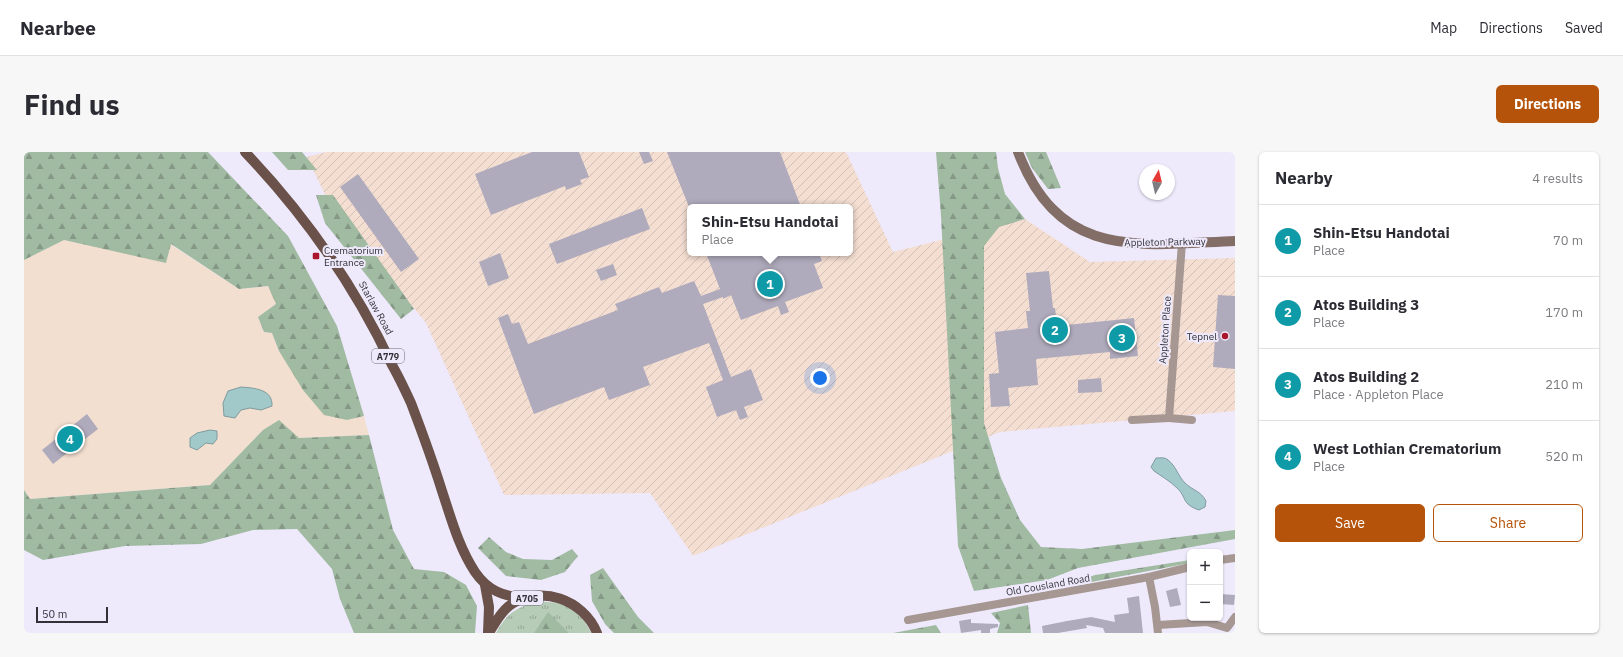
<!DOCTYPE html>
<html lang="en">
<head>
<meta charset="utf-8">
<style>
	body { margin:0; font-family:"IBM Plex Sans",sans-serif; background:#f7f7f7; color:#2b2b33 }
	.controls { position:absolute; right:12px; bottom:12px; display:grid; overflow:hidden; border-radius:6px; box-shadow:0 1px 3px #0004 }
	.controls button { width:36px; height:36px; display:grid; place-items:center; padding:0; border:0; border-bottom:1px solid #e1e1e2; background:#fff; color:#2b2b33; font:20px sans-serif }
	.compass { position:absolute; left:1115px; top:12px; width:36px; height:36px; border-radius:50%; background:#fff; box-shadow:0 1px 3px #0004; rotate:8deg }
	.scale { position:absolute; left:12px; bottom:10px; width:72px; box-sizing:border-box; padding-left:4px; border:2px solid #333138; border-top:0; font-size:11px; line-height:14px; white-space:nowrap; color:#333138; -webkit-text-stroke:3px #eeeafc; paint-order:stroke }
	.you { position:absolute; left:796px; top:226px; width:14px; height:14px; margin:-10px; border:3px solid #fff; border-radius:50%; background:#1a73e8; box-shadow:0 0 0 6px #1a73e833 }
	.badge { display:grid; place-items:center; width:26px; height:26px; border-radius:50%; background:#b45309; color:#fff; font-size:13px; font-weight:700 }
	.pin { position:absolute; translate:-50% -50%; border:2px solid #fff; box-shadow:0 1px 4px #0006 }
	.popup { position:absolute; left:663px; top:52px; width:166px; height:52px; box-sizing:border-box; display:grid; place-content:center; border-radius:6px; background:#fff; filter:drop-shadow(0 1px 3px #0005); font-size:13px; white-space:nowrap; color:#7c7c81 }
	.popup b { font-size:15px; color:#2b2b33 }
	.popup::after { content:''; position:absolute; left:50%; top:100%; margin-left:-8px; border:8px solid transparent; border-top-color:#fff }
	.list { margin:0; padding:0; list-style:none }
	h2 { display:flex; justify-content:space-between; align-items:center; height:52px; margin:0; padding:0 16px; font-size:17px }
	h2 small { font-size:13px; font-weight:400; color:#7c7c81 }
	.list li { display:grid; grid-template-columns:26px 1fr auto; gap:12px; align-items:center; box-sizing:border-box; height:72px; padding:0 16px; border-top:1px solid #e1e1e2 }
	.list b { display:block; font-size:15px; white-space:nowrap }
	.list p { margin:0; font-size:13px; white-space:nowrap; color:#7c7c81 }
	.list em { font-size:13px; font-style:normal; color:#7c7c81 }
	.actions { display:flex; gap:8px; padding:12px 16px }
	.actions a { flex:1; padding:9px 0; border:1px solid #b45309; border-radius:6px; text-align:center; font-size:14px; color:#b45309 }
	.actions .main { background:#b45309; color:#fff }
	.map { position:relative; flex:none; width:1211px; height:481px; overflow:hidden; border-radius:6px }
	header { display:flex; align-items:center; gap:24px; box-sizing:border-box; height:56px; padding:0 20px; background:#fff; border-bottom:1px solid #e1e1e2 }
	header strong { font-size:19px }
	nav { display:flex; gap:22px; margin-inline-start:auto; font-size:14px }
	.intro { display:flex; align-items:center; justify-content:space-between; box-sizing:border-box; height:96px; padding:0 24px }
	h1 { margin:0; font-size:28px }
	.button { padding:10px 18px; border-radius:6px; background:#b45309; color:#fff; font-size:14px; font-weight:700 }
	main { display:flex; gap:24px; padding:0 24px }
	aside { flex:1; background:#fff; border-radius:6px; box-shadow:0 1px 3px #0004 }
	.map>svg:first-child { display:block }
	.commercial { fill:#f3dfd0 }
	.industrial { fill:url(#industrial-furrows); fill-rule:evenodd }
	.grass { fill:url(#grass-tufts) }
	.forest { fill:url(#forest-firs) }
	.water { fill:#a1c9c9; stroke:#809b9e }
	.building { fill:#afabbc }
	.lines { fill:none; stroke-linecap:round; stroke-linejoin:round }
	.street { stroke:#a69792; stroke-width:8 }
	.secondary { stroke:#836e67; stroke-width:10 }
	.primary { stroke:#6a5149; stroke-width:10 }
	.poi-dot { fill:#ab162d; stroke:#eeeafc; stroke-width:1.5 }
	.labels { text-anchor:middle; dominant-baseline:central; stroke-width:4; stroke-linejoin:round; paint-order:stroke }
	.shield { fill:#eeeafc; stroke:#6b6873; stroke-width:1 }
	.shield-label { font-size:9px; font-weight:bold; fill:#333138 }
	.street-label { font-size:10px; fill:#333138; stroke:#eeeafc }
	.poi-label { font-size:10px; fill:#333138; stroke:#eeeafc; text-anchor:start }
</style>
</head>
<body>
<header>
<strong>Nearbee</strong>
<nav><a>Map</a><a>Directions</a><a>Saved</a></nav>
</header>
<div class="intro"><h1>Find us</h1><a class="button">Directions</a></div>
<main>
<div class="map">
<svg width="1211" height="481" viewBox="0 0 1211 481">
	<defs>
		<pattern id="industrial-furrows" width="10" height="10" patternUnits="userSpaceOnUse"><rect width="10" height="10" fill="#f4ded2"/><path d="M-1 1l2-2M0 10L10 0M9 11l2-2" fill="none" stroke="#d2bfb5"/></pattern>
		<pattern id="grass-tufts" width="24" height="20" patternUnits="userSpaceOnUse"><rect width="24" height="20" fill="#b6ccb7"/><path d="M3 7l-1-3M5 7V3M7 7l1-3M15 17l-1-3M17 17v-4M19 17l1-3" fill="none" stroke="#95a696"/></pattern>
		<pattern id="forest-firs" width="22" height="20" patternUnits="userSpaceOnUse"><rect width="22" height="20" fill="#a1baa2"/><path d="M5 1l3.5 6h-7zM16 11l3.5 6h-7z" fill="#849885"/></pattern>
	</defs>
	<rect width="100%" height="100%" fill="#eeeafc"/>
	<path class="commercial" d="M40,88L142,110L146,92L215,137L244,134L253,152L234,165L240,180L248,181L255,199L323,268L340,264L345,283L275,286L239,278L186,333L6,347L0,338V108Z"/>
	<path class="industrial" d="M302,0H822L869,100L1001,67L1066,110L1211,106V259L976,280L669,404L626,341L480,343L402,171L306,53L283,5ZM666,55H826V101H666Z"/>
	<path class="grass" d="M512,449C520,450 528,450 535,451C549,455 562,468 567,481H472C484,460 490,458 512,449Z"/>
	<g class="forest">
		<path d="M0,0H184L264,84L313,174L340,264L323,268L300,263L279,238L255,199L248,181L240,180L234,165L252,152L244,134L215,137L147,92L142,111L40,88L0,108Z"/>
		<path d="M248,0H278L293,18H264Z"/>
		<path d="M912,0H972L974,16L981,42L1001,67L975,75L960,94V271L977,326L996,368L1017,395L1058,397L1211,378V387L1054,416L1023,428L950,439L934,394L917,64Z"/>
		<path d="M1001,0H1022L1037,36L1024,37L1008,16Z"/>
		<path d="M292,43H309L390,157L377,167L301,71Z"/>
		<path d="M255,268L275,286L345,283L369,378L390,417L420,420L442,433L453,454L451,481H330L316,447L308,417L273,377L229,378L177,392L101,394L19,408L0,398V338L6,347L186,333L239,278Z"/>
		<path d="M465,385L482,400L499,407L528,408L548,397L554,404L541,420L517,428L482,424L454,396Z"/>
		<path d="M1166,408V411L1057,432L1051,430L1071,423Z"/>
		<path d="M579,416L614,465L630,481H590L581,472L568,449L566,423Z"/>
		<path d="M1004,453L1007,481H973L976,471L967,461Z"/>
		<path d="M524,460L545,481H510Z"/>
		<path d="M912,473L917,481H869Z"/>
	</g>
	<g class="water">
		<path d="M217,235C230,236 249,237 248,254L237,258L226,256L217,258L211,266L200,264L199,251L204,239Z"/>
		<path d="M186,278L193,279V287L189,292L182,291L173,298L166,295V286L173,281Z"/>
		<path d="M1132,306C1137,306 1141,305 1144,308C1152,314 1154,324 1161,331C1168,338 1177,339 1182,349L1181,355L1175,358C1157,352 1163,345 1153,336C1146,329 1137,324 1130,319L1127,315Z"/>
	</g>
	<g class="building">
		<path d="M508,0H555L565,25L556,28L558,32L542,38L541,34L467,63L451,22Z"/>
		<path d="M615,0H625L629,9L620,12Z"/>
		<path d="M643,0H756L777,55H665Z"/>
		<path d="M334,22L395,107L377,120L316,35Z"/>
		<path d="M618,56L626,77L533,112L525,92Z"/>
		<path d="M476,101L485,126L464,134L455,110Z"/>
		<path d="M682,101H795L798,109L790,112L799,136L761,150L765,160L757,163L754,154L717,168L707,143L699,147V145L679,152L707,225L727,217L739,248L720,255L724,265L716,268L712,258L693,265L682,235L699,228L685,191L619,215L626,233L585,248L580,235L510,262L474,166L484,162L488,172L495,170L504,192L594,158L591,152L635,135L638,141L670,129L677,144L696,137Z"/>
		<path d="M589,112L593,123L577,129L572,118Z"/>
		<path d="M1025,119L1029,156H1031L1033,174L1110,166L1114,204L1086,207V200L1012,207L1014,233L984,236L986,254L967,255L965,222L975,221L971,180L1004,176L1002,159H1006L1002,121Z"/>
		<path d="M1194,143L1211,144V217L1189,215Z"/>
		<path d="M1077,226L1078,240L1054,241V228Z"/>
		<path d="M63,262L74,277L29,312L18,298Z"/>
		<path d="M1153,436L1157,453L1146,455L1142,439Z"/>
		<path d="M1196,442L1211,443L1210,453L1196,452Z"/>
		<path d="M1115,444L1119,481H1081L1079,476L1062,473L1063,476L1034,481H1019L1018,474L1043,469L1067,465L1091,470L1090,463L1105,461L1103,446Z"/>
		<path d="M947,467V471L974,472V475L966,477V481H957V478L937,481L935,469Z"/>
	</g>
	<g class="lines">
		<g class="street">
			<path d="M1145,266L1168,268"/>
			<path d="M1108,268L1145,266L1158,91"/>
			<path d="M1196,408L1211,406"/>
			<path d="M1125,425L1131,455L1134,481"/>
			<path d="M884,468L1125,425L1166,415"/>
			<path d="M1134,473L1183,470L1203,476L1211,465"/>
		</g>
		<path class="secondary" d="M994,0C1036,109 1114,93 1211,89"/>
		<g class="primary">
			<path d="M221,0C281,63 331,134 368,213C375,225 381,238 387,251C398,280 409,310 418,339C427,366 435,396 451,420C464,439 478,443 500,447"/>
			<path d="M461,433L465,455L464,481"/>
			<path d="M465,481C471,471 476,461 485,454C516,431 560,448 573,481"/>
		</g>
	</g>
	<g class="poi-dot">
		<rect x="288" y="100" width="8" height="8" rx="2"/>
		<circle cx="1201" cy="184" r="4"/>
	</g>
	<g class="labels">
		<g class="shield">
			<rect x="348" y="197" width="32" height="14" rx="3"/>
			<rect x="487" y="439" width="32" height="14" rx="3"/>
		</g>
		<g class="shield-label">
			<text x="364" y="204">A779</text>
			<text x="503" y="446">A705</text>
		</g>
		<g class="street-label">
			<text transform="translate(1141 90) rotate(-1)">Appleton Parkway</text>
			<text transform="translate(352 156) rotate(61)">Starlaw Road</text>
			<text transform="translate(1141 178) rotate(-86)">Appleton Place</text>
			<text transform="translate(1024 433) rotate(-10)">Old Cousland Road</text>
		</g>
		<g class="poi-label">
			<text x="300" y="98">Crematorium<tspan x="300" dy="12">Entrance</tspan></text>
			<text x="1193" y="184" text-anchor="end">Tepnel</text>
		</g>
	</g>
</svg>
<div class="controls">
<button>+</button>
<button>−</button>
</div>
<svg class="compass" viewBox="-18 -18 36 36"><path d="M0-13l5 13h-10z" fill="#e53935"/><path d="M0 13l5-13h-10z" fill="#7c7c81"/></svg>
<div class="scale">50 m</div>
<div class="you"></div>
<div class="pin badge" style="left:746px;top:132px;background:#0f9aa8">1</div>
<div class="popup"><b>Shin-Etsu Handotai</b>Place</div>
<div class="pin badge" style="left:1031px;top:178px;background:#0f9aa8">2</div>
<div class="pin badge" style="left:1098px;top:186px;background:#0f9aa8">3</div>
<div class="pin badge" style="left:46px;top:287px;background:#0f9aa8">4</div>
</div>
<aside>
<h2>Nearby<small>4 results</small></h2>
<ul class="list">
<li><span class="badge" style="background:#0f9aa8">1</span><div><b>Shin-Etsu Handotai</b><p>Place</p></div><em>70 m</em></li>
<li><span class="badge" style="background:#0f9aa8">2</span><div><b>Atos Building 3</b><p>Place</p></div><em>170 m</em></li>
<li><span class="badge" style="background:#0f9aa8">3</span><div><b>Atos Building 2</b><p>Place · Appleton Place</p></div><em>210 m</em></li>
<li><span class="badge" style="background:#0f9aa8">4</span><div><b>West Lothian Crematorium</b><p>Place</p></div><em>520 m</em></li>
</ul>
<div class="actions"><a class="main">Save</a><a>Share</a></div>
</aside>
</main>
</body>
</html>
